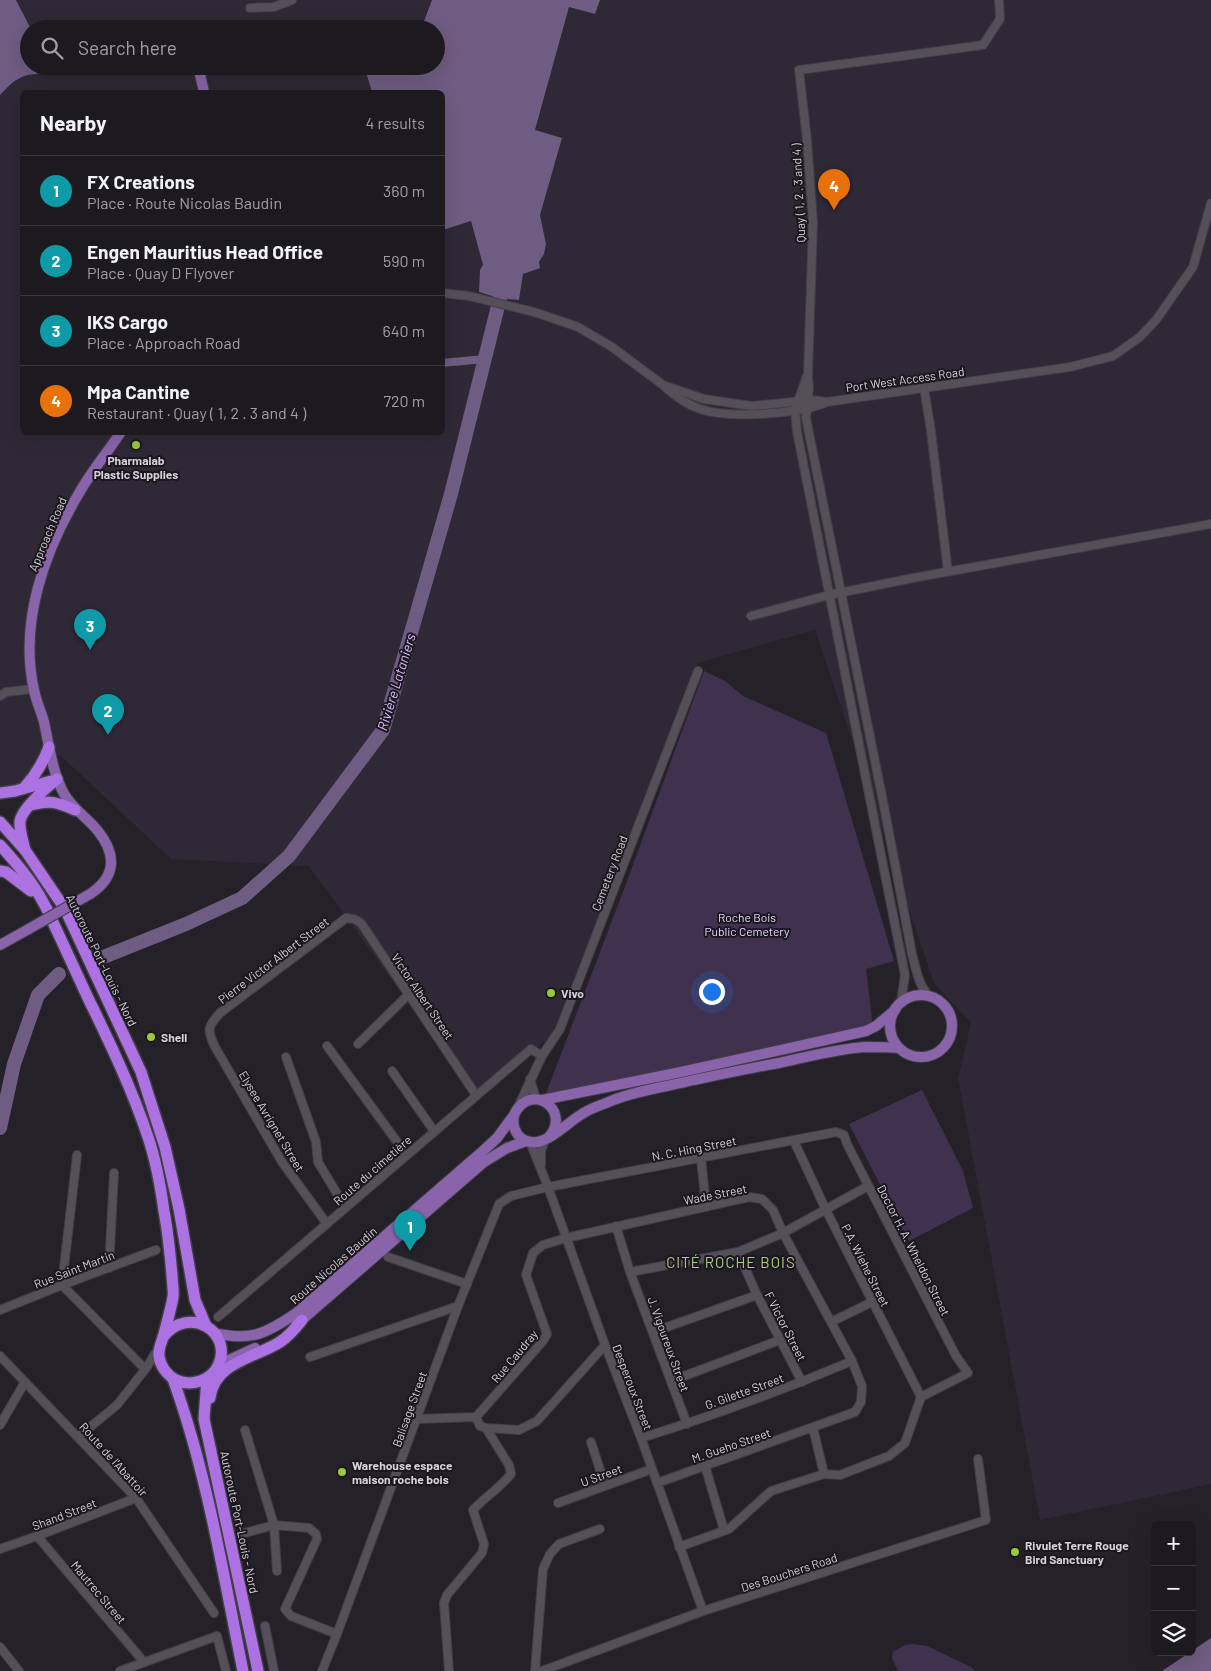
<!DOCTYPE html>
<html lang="en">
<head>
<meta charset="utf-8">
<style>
	body { margin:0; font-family:Barlow,sans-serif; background:#29262c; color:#f1f3f6 }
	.controls { position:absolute; right:15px; bottom:15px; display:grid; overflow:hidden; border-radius:8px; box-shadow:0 5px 20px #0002 }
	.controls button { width:45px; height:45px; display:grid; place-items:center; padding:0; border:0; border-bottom:1px solid #3a383d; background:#1c191f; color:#f1f3f6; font:25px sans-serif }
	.you { position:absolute; left:711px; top:991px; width:18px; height:18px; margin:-12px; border:4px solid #fff; border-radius:50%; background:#1a73e8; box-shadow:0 0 0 8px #1a73e833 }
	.badge { display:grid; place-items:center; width:32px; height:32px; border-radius:50%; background:#0b8043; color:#fff; font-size:16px; font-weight:700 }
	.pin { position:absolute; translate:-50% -41px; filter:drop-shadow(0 1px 2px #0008) }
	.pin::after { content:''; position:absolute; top:26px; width:18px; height:15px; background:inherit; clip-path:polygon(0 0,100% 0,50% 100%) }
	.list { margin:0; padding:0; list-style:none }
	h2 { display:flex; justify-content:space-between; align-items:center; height:65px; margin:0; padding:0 20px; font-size:21px }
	h2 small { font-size:16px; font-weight:400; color:#a0a0a4 }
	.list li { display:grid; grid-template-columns:32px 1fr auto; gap:15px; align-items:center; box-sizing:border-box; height:70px; padding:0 20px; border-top:1px solid #3a383d }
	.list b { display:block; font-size:19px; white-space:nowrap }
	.list p { margin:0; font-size:16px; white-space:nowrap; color:#a0a0a4 }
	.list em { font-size:16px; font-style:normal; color:#a0a0a4 }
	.icon { flex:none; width:28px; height:28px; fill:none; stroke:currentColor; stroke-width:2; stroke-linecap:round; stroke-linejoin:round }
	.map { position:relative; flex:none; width:1211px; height:1671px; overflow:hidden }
	.search { position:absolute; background:#1c191f; box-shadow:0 5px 20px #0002; left:20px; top:20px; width:425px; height:55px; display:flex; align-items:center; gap:12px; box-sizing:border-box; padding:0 18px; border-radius:28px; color:#a0a0a4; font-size:19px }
	.panel { position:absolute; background:#1c191f; box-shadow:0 5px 20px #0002; left:20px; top:90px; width:425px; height:345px; border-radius:8px }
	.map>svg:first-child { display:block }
	.built { fill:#2f2836 }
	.green { fill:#40324e }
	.water { fill:#6f5c82 }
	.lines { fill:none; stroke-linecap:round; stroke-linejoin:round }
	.canal { stroke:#6f5c82; stroke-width:8 }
	.river { stroke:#6f5c82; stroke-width:14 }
	.minor-casing { stroke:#413e45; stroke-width:10 }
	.major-casing { stroke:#413e45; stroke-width:12 }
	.highway-casing { stroke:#413e45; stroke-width:14 }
	.minor { stroke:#544f59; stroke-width:8 }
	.major { stroke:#8964ab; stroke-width:10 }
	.highway { stroke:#ad72e2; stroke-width:11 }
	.major-bridge-casing { stroke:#413e45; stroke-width:12; stroke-linecap:butt }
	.major-bridge { stroke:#8964ab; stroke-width:10 }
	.poi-dot { fill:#98cb36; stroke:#1b171f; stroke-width:2 }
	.labels { text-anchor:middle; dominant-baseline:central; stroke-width:4; stroke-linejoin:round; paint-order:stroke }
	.street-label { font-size:12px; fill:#d4d1d7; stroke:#1b171f }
	.poi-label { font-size:12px; font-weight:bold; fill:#d4d1d7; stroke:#1b171f; text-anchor:start }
	.park-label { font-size:12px; fill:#e5d2f9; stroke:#1b171f }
	.water-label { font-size:14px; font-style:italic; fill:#ddbdfd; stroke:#1b171f }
	.quarter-label { font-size:15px; letter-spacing:1px; fill:#afcc85; stroke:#1b171f }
</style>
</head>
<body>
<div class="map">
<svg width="1211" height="1671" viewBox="0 0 1211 1671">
	<rect width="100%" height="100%" fill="#252129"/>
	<g class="built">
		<path d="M16,0H432L421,29H31Z"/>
		<path d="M600,0H1211V1484L1040,1520L958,1078L971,1023L934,983L815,630L697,663L563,1026L477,1097L309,866L171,859L61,756L39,753L35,766L20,785L0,790V95L12,82L40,66H364L372,92H22V432H442L443,230L471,221L483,265L479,292L499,298L519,300L523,274L539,262L544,254L546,244L540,215L562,138L535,131L569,7L595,14Z"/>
	</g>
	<g class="green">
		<path d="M704,671L725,681L743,696L826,733L894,961L866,969L873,1027L545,1096L626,884Z"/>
		<path d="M922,1090L963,1171L973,1208L909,1241L849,1124Z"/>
		<path d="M913,1644L927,1646L971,1667L975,1671H898L892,1658L893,1652L905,1645Z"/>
	</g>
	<g class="water">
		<path d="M0,0H16L31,29H29V66H40L37,74C20,74 11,83 0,95Z"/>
		<path d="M432,0H600L595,14L569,7L535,130L562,138L540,215L546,244L544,254L539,262L540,268L523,274L519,300L499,298L479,292L480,270L483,265L471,221L443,230L442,92H372L364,66H436V29H421Z"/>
		<path d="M1211,1638V1671H1162Z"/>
	</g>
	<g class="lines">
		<path class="canal" d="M442,363L485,359"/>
		<g class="river">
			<path d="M96,960L186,924L242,898L289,856L383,730L451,494L500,298"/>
			<path d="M0,1128L14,1064L38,995L59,974"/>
		</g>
		<defs>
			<g id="minor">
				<path d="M250,8L274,7L292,0"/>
				<path d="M442,293L469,296L534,312L578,327L612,347L663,385L704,399L752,406L812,400L827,402L1070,367L1113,356L1140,337L1156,320L1193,267L1211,203"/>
				<path d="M807,376L795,410L797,432L905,975L901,1002"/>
				<path d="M665,387C676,397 686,404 700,409C729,419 800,414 827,402"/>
				<path d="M924,388L931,431L948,572"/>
				<path d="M751,616L829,595L913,578L1211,524"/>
				<path d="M0,696L6,692L34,689"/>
				<path d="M929,996C918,984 916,969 912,954L883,801L806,418L809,388L808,374L813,222L807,140L799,70L983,45L1000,19L999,0"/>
				<path d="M358,1044L408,995"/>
				<path d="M327,1046L406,1154"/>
				<path d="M286,1057L316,1142L318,1162L345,1207"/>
				<path d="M392,1071L434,1131"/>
				<path d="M530,1079L535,1095L538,1100"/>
				<path d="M518,1107L542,1056L560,1029L698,671"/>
				<path d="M794,1141L826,1210L921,1397"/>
				<path d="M530,1142L548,1187L605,1345L641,1438L703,1611"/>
				<path d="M77,1155L62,1285L145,1369"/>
				<path d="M701,1158L706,1207"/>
				<path d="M541,1165V1151L545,1140"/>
				<path d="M327,1224L282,1162L215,1047C207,1030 207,1027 220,1013L346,918L354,919L361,923L476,1095"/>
				<path d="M616,1226L630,1272L687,1424"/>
				<path d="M738,1252L757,1295L802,1382"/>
				<path d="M388,1257L467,1284"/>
				<path d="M109,1268L114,1173"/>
				<path d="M630,1272L738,1252L783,1233L868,1186"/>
				<path d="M0,1310L62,1285L156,1250"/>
				<path d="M218,1317L531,1049L542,1056"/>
				<path d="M831,1322L872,1302"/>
				<path d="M653,1332L757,1295"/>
				<path d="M0,1356L136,1498L214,1613"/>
				<path d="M310,1357L458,1306"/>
				<path d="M671,1381L780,1340"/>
				<path d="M476,1417L480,1426L486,1428L519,1430L537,1421L605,1345"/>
				<path d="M417,1419L476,1417L543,1341L547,1334L526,1275L533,1253L543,1245L566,1238L749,1197L762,1199L773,1210L783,1233L852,1361L862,1386L861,1402L855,1412L657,1483"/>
				<path d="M0,1425L25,1382"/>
				<path d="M813,1428L824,1474"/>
				<path d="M245,1430L274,1525L277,1571"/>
				<path d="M78,1437L117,1405L147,1367L154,1355L159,1349"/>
				<path d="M641,1438C713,1416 783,1390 852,1361"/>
				<path d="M591,1442L605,1485"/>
				<path d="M705,1466L724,1530"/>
				<path d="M558,1503L652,1469"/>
				<path d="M241,1534L274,1525L309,1528L316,1534L317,1539L285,1609L291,1616L337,1634"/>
				<path d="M37,1536L144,1662"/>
				<path d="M0,1549L37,1536L136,1498"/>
				<path d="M265,1626L274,1671"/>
				<path d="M0,1647L19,1671"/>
				<path d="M120,1671L217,1636L226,1671"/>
				<path d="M322,1671L337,1634L458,1306L499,1204L511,1196L548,1187L836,1132L844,1135L847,1144L956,1356L968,1373L921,1397L905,1443L889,1456L840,1475L824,1474L771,1491L729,1529L679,1547"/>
				<path d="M449,1671L444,1603L447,1595L482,1553L484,1544L473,1510C485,1497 500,1488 511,1474L509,1465L486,1428"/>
				<path d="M535,1671L543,1569L550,1554L559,1544L600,1529"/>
				<path d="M542,1671L703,1611L986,1520L978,1459"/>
			</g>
			<g id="major">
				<path d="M198,66L204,92"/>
				<path d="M90,894C116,877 117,855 98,831C87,817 71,808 63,792C52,770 49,745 44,722C41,711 36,701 34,690C19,623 44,552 78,495C90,473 107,453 121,432"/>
				<path d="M0,945L27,930"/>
				<circle cx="921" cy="1026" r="31"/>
				<path d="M542,1100L681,1072L866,1031L876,1026L895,1010"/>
				<path d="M548,1138C571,1114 538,1085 519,1107C508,1119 514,1140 531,1142C547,1145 568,1122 582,1114C589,1109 598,1106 606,1103C634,1091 665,1087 694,1080C722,1074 751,1068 779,1063C807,1057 836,1049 865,1047C876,1047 887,1047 899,1048"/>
				<path d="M296,1325L484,1162L507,1148L526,1141"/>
				<path d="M214,1333C250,1341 264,1335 295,1314L484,1150L497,1138L514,1115"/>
				<path d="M218,1365L255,1348"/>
			</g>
			<g id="highway">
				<path d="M24,788C36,775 43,763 49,747"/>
				<path d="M0,793L15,791L51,781"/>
				<path d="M31,805C50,800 57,802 75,810"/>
				<path d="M0,822L25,850L65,909L141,1072L165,1147L179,1209L195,1300L206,1326"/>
				<path d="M0,845C16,863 32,881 43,902C49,912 53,923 58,933C68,955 78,976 88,998C110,1043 132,1089 148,1137C155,1158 161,1189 164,1211C168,1232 170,1253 172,1275C172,1282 174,1290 173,1297C171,1309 167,1322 164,1334C162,1342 158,1348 159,1356C160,1366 167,1375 176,1380C191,1387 210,1381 218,1366C234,1332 189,1304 163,1337"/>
				<path d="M25,850C23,841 19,830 20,821C23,807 46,788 57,779"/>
				<path d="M0,871L6,872L31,891"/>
				<path d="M207,1378L204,1419L258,1671"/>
				<path d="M173,1379C207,1473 223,1573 243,1671"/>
				<path d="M210,1398C214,1362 255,1358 280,1342C289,1336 295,1329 302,1320"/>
			</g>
		</defs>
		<use href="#minor" class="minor-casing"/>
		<use href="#major" class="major-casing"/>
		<use href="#highway" class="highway-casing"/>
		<use href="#minor" class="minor"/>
		<use href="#major" class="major"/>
		<use href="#highway" class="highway"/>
		<defs>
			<path id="major-bridge" d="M27,930L90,894"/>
		</defs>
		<use href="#major-bridge" class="major-bridge-casing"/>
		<use href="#major-bridge" class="major-bridge"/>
	</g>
	<g class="poi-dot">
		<circle cx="136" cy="445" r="5"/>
		<circle cx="551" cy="993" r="5"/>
		<circle cx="151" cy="1037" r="5"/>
		<circle cx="342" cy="1472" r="5"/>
		<circle cx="1015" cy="1552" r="5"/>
	</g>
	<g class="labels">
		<g class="street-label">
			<text transform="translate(798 193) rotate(-93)">Quay ( 1, 2 . 3 and 4 )</text>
			<text transform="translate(905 379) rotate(-8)">Port West Access Road</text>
			<text transform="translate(47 534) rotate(-67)">Approach Road</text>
			<text transform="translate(609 873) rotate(-69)">Cemetery Road</text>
			<text transform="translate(102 960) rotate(64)">Autoroute Port-Louis - Nord</text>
			<text transform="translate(273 960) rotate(-37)">Pierre Victor Albert Street</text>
			<text transform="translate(423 996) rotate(56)">Victor Albert Street</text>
			<text transform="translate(272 1121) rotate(59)">Elysee Avrignet Street</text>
			<text transform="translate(694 1148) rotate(-11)">N. C. Hing Street</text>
			<text transform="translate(372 1170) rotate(-41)">Route du cimetière</text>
			<text transform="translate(715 1194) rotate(-11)">Wade Street</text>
			<text transform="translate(914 1250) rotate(63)">Doctor H. A. Wheldon Street</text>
			<text transform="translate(333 1265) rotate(-41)">Route Nicolas Baudin</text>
			<text transform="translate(866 1265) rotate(63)">P.A. Wiehe Street</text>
			<text transform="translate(74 1269) rotate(-21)">Rue Saint Martin</text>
			<text transform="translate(786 1326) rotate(63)">F Victor Street</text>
			<text transform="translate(669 1344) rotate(70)">J. Vigoureux Street</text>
			<text transform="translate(514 1356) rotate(-50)">Rue Caudray</text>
			<text transform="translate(633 1387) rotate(69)">Desperoux Street</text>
			<text transform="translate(744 1391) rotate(-20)">G. Gilette Street</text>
			<text transform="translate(409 1409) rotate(-70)">Balisage Street</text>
			<text transform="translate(731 1445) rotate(-19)">M. Gueho Street</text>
			<text transform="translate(114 1459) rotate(48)">Route de l'Abattoir</text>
			<text transform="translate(601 1475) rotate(-20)">U Street</text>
			<text transform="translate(64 1514) rotate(-21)">Shand Street</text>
			<text transform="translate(240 1522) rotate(78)">Autoroute Port-Louis - Nord</text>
			<text transform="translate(789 1572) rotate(-18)">Des Bouchers Road</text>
			<text transform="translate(99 1592) rotate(50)">Mautrec Street</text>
		</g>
		<g class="poi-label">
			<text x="136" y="460" text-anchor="middle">Pharmalab<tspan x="136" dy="14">Plastic Supplies</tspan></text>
			<text x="561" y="993">Vivo</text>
			<text x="161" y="1037">Shell</text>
			<text x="352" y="1465">Warehouse espace<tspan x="352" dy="14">maison roche bois</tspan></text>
			<text x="1025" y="1545">Rivulet Terre Rouge<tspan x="1025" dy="14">Bird Sanctuary</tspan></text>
		</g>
		<g class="park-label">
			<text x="747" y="917">Roche Bois<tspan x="747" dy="14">Public Cemetery</tspan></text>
		</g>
		<g class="water-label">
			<text transform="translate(396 682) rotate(-73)">Rivière Lataniers</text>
		</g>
		<g class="quarter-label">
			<text x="731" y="1262">CITÉ ROCHE BOIS</text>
		</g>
	</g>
</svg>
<div class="controls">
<button>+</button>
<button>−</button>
<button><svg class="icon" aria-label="layers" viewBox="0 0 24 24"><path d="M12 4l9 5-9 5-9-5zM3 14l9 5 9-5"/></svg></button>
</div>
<div class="you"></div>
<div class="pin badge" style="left:410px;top:1251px;background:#0f9aa8">1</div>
<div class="pin badge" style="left:108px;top:735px;background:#0f9aa8">2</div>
<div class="pin badge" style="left:90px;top:650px;background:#0f9aa8">3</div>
<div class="pin badge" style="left:834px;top:210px;background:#e8710a">4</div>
<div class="search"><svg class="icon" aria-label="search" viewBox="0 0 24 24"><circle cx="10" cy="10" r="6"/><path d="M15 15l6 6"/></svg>Search here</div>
<section class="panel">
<h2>Nearby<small>4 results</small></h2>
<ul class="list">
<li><span class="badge" style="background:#0f9aa8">1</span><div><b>FX Creations</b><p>Place · Route Nicolas Baudin</p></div><em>360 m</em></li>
<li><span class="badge" style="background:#0f9aa8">2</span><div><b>Engen Mauritius Head Office</b><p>Place · Quay D Flyover</p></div><em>590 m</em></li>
<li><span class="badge" style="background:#0f9aa8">3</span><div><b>IKS Cargo</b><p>Place · Approach Road</p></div><em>640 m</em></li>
<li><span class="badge" style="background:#e8710a">4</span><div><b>Mpa Cantine</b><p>Restaurant · Quay ( 1, 2 . 3 and 4 )</p></div><em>720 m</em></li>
</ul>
</section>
</div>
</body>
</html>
